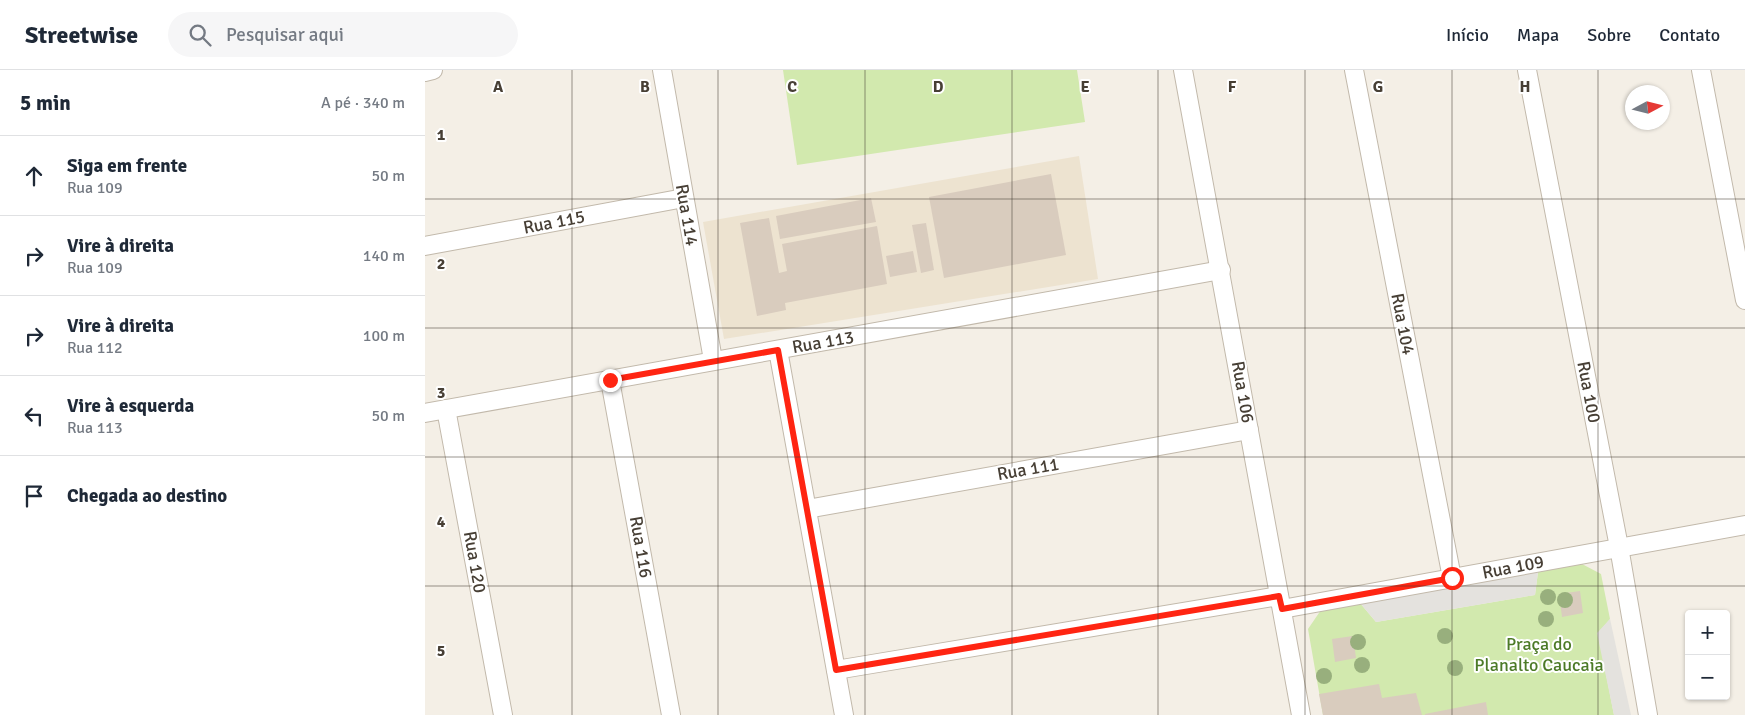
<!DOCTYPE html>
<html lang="pt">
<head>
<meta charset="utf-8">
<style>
	body { margin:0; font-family:Signika,sans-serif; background:#f6f6f7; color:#1f2937 }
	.controls { position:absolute; right:15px; bottom:15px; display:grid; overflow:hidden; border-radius:5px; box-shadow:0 1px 4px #0004 }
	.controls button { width:45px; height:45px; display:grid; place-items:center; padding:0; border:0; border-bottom:1px solid #e0e1e3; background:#fff; color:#1f2937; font:25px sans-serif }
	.compass { position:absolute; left:1200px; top:15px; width:45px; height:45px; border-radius:50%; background:#fff; box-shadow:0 1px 4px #0004; rotate:83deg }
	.stop { position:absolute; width:15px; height:15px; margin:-11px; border:4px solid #ff2512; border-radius:50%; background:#fff }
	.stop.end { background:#ff2512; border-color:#fff; box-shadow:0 1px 5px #0008 }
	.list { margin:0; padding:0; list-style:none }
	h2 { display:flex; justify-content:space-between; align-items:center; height:65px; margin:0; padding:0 20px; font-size:21px }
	h2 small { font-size:16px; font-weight:400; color:#747a83 }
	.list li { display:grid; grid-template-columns:32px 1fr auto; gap:15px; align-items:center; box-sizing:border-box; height:80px; padding:0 20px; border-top:1px solid #e0e1e3 }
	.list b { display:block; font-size:19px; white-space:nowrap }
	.list p { margin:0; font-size:16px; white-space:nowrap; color:#747a83 }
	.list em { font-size:16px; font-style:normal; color:#747a83 }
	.icon { flex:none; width:28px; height:28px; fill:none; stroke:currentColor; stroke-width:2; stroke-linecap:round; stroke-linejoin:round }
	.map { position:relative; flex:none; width:1320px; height:645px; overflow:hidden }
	header { display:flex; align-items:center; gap:30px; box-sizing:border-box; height:70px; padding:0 25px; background:#fff; border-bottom:1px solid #e0e1e3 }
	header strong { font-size:24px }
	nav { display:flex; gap:28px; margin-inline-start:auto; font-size:18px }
	.search { width:350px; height:45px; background:#f6f6f7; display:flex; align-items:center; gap:12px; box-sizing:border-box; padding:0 18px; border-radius:28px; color:#747a83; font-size:19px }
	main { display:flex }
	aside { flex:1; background:#fff }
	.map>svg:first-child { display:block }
	.education { fill:#ede3d0 }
	.green { fill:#d2e9ae }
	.parking { fill:#e4e2de }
	.building { fill:#d9ccbe }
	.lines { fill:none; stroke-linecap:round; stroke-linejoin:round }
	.street-casing { stroke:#c2b9ab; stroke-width:20 }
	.street { stroke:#fff; stroke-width:18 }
	.tree { fill:#98af7d }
	.route { stroke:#ff2512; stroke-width:6 }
	.grid { fill:none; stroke:#473f35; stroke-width:1; stroke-opacity:0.55 }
	.labels { text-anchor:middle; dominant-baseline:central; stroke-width:4; stroke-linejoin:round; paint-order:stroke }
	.street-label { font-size:18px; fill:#473f35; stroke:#fff }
	.park-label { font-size:18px; fill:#4c7a27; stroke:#fff }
	.grid-label { font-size:16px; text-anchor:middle; font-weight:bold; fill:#473f35; stroke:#fff; stroke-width:4; stroke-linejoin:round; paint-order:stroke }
</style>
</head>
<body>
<header>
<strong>Streetwise</strong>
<div class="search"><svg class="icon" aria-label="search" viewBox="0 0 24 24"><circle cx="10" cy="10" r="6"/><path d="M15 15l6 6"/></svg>Pesquisar aqui</div>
<nav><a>Início</a><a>Mapa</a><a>Sobre</a><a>Contato</a></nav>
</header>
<main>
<aside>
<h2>5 min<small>A pé · 340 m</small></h2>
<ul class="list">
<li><svg class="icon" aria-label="ahead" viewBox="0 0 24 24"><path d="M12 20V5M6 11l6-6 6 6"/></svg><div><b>Siga em frente</b><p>Rua 109</p></div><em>50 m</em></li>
<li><svg class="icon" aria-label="right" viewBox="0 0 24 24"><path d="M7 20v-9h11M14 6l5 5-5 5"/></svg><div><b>Vire à direita</b><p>Rua 109</p></div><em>140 m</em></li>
<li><svg class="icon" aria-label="right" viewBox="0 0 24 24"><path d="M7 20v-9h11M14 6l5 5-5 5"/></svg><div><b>Vire à direita</b><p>Rua 112</p></div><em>100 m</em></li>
<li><svg class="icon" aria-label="left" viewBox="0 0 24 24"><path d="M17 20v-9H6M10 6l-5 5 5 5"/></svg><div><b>Vire à esquerda</b><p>Rua 113</p></div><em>50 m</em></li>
<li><svg class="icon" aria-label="arrive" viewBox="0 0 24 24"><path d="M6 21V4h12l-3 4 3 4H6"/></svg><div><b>Chegada ao destino</b></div></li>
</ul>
</aside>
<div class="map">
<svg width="1320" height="645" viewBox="0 0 1320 645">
	<rect width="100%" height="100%" fill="#f4efe6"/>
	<path class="education" d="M654,86L673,209L299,269L278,152Z"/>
	<g class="green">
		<path d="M358,0H652L660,52L372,95Z"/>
		<path d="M1157,494L1176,504L1185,549L1173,563L1189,645H898L883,559L896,540L935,533L951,552L1110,525L1113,502Z"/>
	</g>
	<g class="parking">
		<path d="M1113,502L1110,525L951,552L935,533Z"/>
		<path d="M1185,549L1206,645H1189L1172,563Z"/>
	</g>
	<g class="building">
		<path d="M626,104L641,185L519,208L504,127Z"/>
		<path d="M446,128L451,152L355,169L351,146Z"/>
		<path d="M344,148L354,203L362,201L357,174L452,156L462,214L360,233L361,240L332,246L315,153Z"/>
		<path d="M501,153L509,200L496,203L487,155Z"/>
		<path d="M488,181L492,202L465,207L461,186Z"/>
		<path d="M1155,521L1158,543L1137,547L1134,524Z"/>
		<path d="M928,566L931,588L910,592L907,569Z"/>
		<path d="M954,614L957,628L991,623L997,645H898L894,624Z"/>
		<path d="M1061,632L1063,645H1000V644Z"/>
	</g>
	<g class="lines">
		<defs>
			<g id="street">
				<path d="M237,0L288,290"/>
				<path d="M758,0L876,645"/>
				<path d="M929,0L1027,508"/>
				<path d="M1102,0L1194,477L1223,645"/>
				<path d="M1276,0L1320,230"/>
				<path d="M0,2L8,0"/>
				<path d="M0,176L259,128"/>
				<path d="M353,280L419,645"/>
				<path d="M185,310L246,645"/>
				<path d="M21,339L78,645"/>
				<path d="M0,343L796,200"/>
				<path d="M382,439L824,360"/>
				<path d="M857,539L1320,455"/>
				<path d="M411,600L854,526"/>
			</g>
		</defs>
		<use href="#street" class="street-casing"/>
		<use href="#street" class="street"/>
	</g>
	<g class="tree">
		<circle cx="1123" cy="527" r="8"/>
		<circle cx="1140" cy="530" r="8"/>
		<circle cx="1121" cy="549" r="8"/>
		<circle cx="1020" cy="566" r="8"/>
		<circle cx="933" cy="572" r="8"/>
		<circle cx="937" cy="595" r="8"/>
		<circle cx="1030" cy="598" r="8"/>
		<circle cx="899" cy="606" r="8"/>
	</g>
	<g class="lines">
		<path class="route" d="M185,310L353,280L411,600L854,526L857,539L1027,508"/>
	</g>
	<path class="grid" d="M147,0V645M293,0V645M440,0V645M587,0V645M733,0V645M880,0V645M1027,0V645M1173,0V645M0,129H1320M0,258H1320M0,387H1320M0,516H1320"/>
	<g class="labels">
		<g class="street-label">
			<text transform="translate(262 145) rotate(80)">Rua 114</text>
			<text transform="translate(129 152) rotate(-11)">Rua 115</text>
			<text transform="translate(978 254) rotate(79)">Rua 104</text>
			<text transform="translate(398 272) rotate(-10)">Rua 113</text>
			<text transform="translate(818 322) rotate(80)">Rua 106</text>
			<text transform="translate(1164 322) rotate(79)">Rua 100</text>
			<text transform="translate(603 399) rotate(-10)">Rua 111</text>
			<text transform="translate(216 477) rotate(80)">Rua 116</text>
			<text transform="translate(50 492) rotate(80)">Rua 120</text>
			<text transform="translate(1088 497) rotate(-11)">Rua 109</text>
		</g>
		<g class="park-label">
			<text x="1114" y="574">Praça do<tspan x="1114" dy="21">Planalto Caucaia</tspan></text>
		</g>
	</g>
	<g class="grid-label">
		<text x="73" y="22">A</text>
		<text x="220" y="22">B</text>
		<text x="367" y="22">C</text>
		<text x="513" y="22">D</text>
		<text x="660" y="22">E</text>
		<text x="807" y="22">F</text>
		<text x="953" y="22">G</text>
		<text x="1100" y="22">H</text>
		<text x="16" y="70">1</text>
		<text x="16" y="199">2</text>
		<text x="16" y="328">3</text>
		<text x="16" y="457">4</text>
		<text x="16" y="586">5</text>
	</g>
</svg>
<div class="controls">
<button>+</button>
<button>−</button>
</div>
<svg class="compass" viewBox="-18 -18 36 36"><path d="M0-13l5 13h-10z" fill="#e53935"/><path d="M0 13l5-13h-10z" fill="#747a83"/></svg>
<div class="stop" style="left:1027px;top:508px"></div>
<div class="stop end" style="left:185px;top:310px"></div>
</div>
</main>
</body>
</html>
